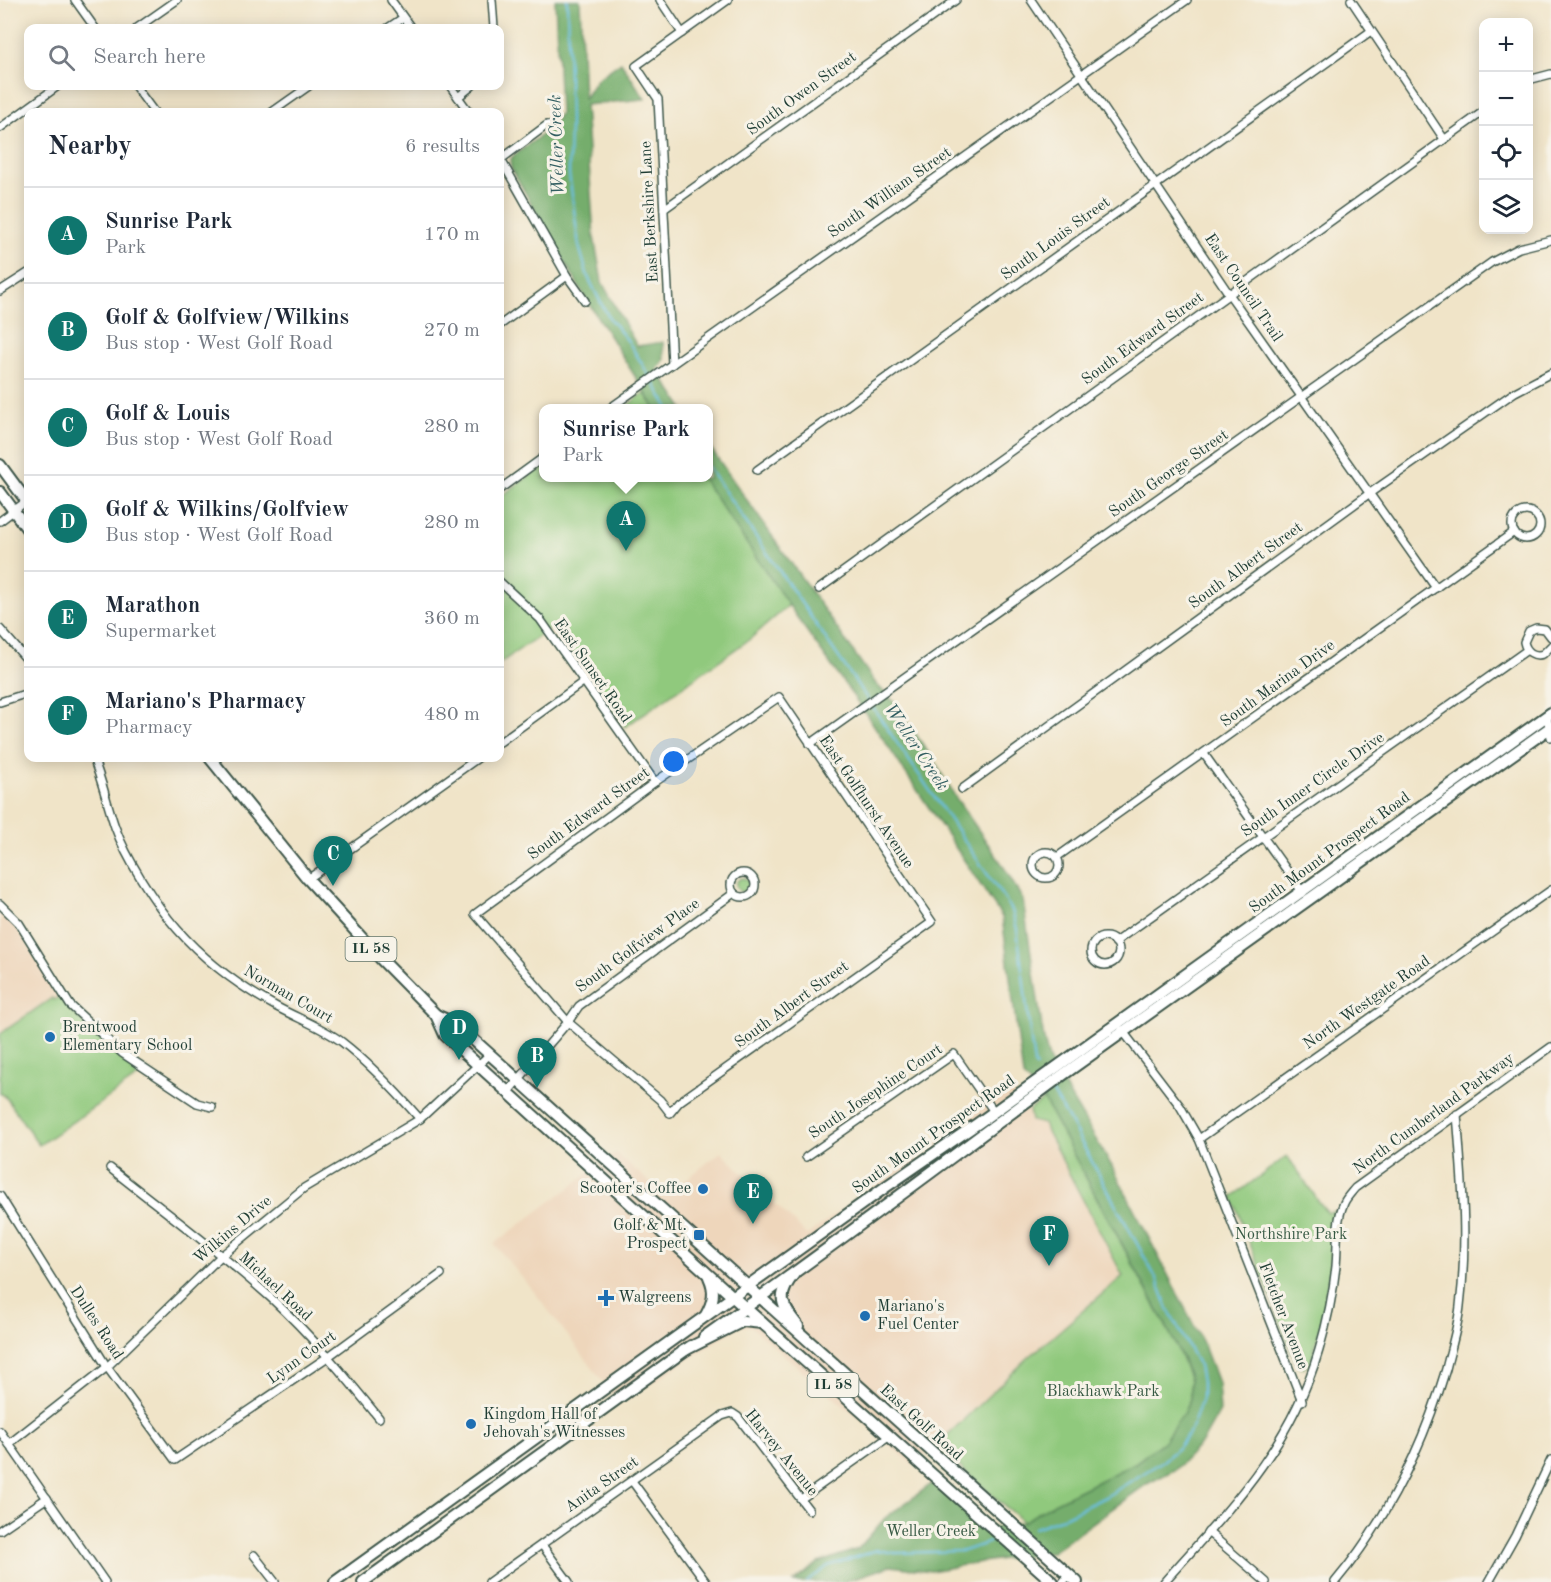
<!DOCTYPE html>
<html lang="en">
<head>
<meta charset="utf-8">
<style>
	body { margin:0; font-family:"Old Standard TT",serif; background:#f6f6f7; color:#1f2937 }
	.controls { position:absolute; right:18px; top:18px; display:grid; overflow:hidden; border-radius:12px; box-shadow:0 3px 15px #0003 }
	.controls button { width:54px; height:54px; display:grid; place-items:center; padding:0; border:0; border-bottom:2px solid #e0e1e3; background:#fff; color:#1f2937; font:30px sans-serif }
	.you { position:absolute; left:674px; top:762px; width:21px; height:21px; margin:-15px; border:4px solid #fff; border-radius:50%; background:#1a73e8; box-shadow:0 0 0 9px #1a73e833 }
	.badge { display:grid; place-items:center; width:39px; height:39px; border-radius:50%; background:#0f766e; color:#fff; font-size:20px; font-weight:700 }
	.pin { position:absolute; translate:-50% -50px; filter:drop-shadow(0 2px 3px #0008) }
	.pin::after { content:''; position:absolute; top:32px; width:21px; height:18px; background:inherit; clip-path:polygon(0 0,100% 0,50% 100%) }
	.popup { position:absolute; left:539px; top:404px; width:174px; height:78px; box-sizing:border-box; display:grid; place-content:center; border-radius:12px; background:#fff; filter:drop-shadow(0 2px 4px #0005); font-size:20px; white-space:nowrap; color:#747a83 }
	.popup b { font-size:22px; color:#1f2937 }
	.popup::after { content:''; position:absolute; left:50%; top:100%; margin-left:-12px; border:12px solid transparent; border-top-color:#fff }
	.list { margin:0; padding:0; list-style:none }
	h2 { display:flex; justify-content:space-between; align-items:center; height:78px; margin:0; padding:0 24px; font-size:26px }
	h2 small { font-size:20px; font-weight:400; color:#747a83 }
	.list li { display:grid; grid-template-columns:39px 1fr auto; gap:18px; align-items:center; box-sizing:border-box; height:96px; padding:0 24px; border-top:2px solid #e0e1e3 }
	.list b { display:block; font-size:22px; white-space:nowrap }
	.list p { margin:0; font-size:20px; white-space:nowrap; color:#747a83 }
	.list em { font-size:20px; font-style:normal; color:#747a83 }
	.icon { flex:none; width:33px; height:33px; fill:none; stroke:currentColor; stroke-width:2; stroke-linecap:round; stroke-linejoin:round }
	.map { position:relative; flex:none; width:1551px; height:1582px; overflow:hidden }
	.search { position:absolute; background:#fff; box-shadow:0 3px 15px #0003; left:24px; top:24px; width:480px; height:66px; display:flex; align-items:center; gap:15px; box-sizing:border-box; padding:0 21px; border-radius:12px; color:#747a83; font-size:22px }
	.panel { position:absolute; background:#fff; box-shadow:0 3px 15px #0003; left:24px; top:108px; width:480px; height:654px; border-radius:12px }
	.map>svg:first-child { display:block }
	.built { fill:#eed6bb }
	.green { fill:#90c97d; stroke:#588358; stroke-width:1.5 }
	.forest { fill:#74ad6c; stroke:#4a7550; stroke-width:1.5 }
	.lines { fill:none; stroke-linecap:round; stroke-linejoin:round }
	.stream { stroke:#6bc1e8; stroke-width:2 }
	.minor-casing { stroke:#3e564a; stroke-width:10 }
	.secondary-casing { stroke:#3e564a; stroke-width:14 }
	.primary-casing { stroke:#3e564a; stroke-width:14 }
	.minor { stroke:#fff; stroke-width:7 }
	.secondary { stroke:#fff; stroke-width:10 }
	.primary { stroke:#fff; stroke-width:10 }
	.poi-dot { fill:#1f6fb2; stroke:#f7f3e8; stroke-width:2 }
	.labels { text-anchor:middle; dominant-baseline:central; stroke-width:6; stroke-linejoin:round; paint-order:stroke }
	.shield { fill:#f7f3e8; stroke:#60746a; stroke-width:1.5 }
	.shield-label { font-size:15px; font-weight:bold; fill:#1f3d34 }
	.street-label { font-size:16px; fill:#1f3d34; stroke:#f7f3e8 }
	.poi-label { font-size:16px; fill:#1f3d34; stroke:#f7f3e8; text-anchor:start }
	.park-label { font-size:16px; fill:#365943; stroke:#f7f3e8 }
	.water-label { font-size:18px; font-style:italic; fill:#325e61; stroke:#f7f3e8 }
</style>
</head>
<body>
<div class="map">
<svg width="1551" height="1582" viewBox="0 0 1551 1582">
	<rect width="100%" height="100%" fill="#f7f3e8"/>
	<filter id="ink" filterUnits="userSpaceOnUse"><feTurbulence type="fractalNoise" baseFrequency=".0167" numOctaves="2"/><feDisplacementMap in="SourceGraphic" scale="12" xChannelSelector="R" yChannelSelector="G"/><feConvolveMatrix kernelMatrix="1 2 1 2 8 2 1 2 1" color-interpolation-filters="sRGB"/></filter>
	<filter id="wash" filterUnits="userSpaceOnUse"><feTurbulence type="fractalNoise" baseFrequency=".008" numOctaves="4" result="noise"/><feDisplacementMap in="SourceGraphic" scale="24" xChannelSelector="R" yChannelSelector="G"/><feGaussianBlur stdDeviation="1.35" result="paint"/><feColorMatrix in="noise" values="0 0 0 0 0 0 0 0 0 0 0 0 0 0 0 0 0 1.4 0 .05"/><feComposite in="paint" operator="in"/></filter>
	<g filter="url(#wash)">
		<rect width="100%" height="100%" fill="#f0e4c8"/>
		<g class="built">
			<path d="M0,911L15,924L59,997L79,1018L120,1055L39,1145L5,1096L0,1093Z"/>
			<path d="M1008,1088L1029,1110L1031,1121L1042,1123L1123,1276L1028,1358L936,1446L913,1465L750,1326L738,1327L620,1404L535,1293L494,1244L616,1153L665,1196L721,1152L807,1235Z"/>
		</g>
		<g class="green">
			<path d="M644,393L655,408H624Z"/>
			<path d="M543,466L544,478H702L789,605L750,639L625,727L553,626L500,663V497Z"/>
			<circle cx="743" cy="885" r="7"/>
			<path d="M59,997C85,1026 114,1050 145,1072L39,1145L5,1096L0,1093V1034L52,998L54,1000Z"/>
			<path d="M1044,1100L1176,1345L1190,1380V1399L1183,1414L1164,1441L1135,1463L1023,1522L936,1446L1028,1358L1123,1276L1043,1124L1031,1121L1029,1110Z"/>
			<path d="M1287,1156L1324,1209L1328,1213L1335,1211C1331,1263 1326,1312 1311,1362L1309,1365L1304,1368L1298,1367L1296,1363L1232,1197Z"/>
		</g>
		<g class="forest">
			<path d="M555,0H580L584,99L597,79L621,62L645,99L585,105L594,237L602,282L637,346L663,342L664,360L657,370L683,408H655L586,299L511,168L510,161L513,156L552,127L560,113Z"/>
			<path d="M709,446L876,684L893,701L932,758L956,798L1002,864L1023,900L1044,1040L1050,1062L1113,1168L1203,1343L1218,1383L1220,1411L1203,1441L1176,1469L1147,1484L1052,1552L975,1563L931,1571L890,1566L843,1582H794L818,1563L858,1549L885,1518L933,1483L985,1529L1023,1522L1054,1503L1135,1463L1164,1441L1183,1414L1190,1399V1380L1183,1360L1166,1325L1044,1100L1023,1077L1002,917L869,718L803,626L702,478H708Z"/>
		</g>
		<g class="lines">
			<g class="stream">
				<path d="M567,0L570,119L569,174L579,246L588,277L602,305L610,319L628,341L669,408"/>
				<path d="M708,467L868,700"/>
				<path d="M871,705L1012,910L1017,929L1034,1064L1036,1067"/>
				<path d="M1034,1528L1062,1518L1107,1496L1163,1461L1178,1448L1192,1428L1202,1398V1382L1199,1366L1168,1309L1157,1280L1068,1118L1051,1090"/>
				<path d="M807,1582L828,1566L877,1550L895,1553L963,1551L990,1542"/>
			</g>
		</g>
	</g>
	<g filter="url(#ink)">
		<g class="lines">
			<defs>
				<g id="minor">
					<path d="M75,0L95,28"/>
					<path d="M391,0L411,28"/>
					<path d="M492,0L494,28"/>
					<path d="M660,0L682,33"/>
					<path d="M1031,0L1229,294L1436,588"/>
					<path d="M1351,0L1444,139"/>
					<path d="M137,28L177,0"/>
					<path d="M388,28L403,18"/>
					<path d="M1528,80L1551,74"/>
					<path d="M135,86L154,112"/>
					<path d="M450,86L469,112"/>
					<path d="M458,97L472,86"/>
					<path d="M272,112L309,86"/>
					<path d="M0,128L58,86"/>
					<path d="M500,158L567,276L585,301"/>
					<path d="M500,160L547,125"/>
					<path d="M664,209L956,0"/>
					<path d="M0,291L28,273"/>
					<path d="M500,325L567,276"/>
					<path d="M672,364L658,99L636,66L728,0"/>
					<path d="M610,408L1187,0"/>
					<path d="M757,470L1371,31"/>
					<path d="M500,489L544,457"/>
					<circle cx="1526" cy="525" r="14"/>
					<path d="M0,521L28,500"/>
					<path d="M500,582L540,619L655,782"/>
					<path d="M819,589L1484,111"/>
					<path d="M0,629L28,661"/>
					<path d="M1551,637L1545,629L1536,628L1529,631L1524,642C1526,652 1534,657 1543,654L1551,646"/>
					<path d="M779,697L932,922L679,1102L670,1113L660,1100L568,1022L475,914L655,782Z"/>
					<path d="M0,702L28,693"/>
					<path d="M1547,716L1551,737"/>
					<path d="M500,742L583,682"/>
					<path d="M810,744L1492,262L1519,248L1551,240"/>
					<path d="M1204,754L1303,893"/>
					<path d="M93,758C102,780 107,804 115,827C126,858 155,904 177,929C205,961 240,987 277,1007C299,1019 322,1027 342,1042C368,1062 398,1094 420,1119"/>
					<path d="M962,789L1370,493L1515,392L1551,373"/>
					<circle cx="1046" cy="865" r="13"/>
					<path d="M1057,857L1514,532"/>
					<circle cx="743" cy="885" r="12"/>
					<path d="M308,879L478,758"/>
					<path d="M0,904L19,923L70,1005L122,1053L197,1103L212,1107"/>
					<circle cx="1105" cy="951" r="14"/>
					<path d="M1115,942L1527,650"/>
					<path d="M1122,1030L1180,1106L1199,1139L1302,1401"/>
					<path d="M507,1093L568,1022L579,1006L734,893"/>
					<path d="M1199,1139L1551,890"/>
					<path d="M806,1157L954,1054L995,1113"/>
					<path d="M110,1168C164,1211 220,1252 271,1298C311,1335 345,1376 379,1418"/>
					<path d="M0,1196L107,1367L175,1460L329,1356L441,1274"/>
					<path d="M0,1431L105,1582"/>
					<path d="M9,1444L107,1367L221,1256L304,1188L420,1119L489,1055"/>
					<path d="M632,1481L706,1582"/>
					<path d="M801,1499L890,1436"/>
					<path d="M0,1530L47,1498"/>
					<path d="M1208,1532L1266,1582"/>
					<path d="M542,1545L569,1582"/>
					<path d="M254,1555L275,1582"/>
					<path d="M489,1582L722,1416L732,1413L738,1417L809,1510"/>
					<path d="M1063,1582L1069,1575"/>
					<path d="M1164,1582C1230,1508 1290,1448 1319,1350C1327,1323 1333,1294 1336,1266C1338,1246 1335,1222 1344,1203C1346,1198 1351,1193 1355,1188L1551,1047"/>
					<path d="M1335,1582C1387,1520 1423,1446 1446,1369C1451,1348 1458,1327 1460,1306C1468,1242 1462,1178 1457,1114"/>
					<path d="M1489,1582L1515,1536L1551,1460"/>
				</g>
				<g id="secondary">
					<path d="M704,1337C826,1252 944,1162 1064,1074C1226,957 1389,843 1551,727"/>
					<path d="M335,1582L887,1186L977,1124L1551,713"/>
					<path d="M363,1582L691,1346"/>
				</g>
				<g id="primary">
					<path d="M0,465L28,503"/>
					<path d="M0,492L28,530"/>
					<path d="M210,758L308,879L381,959L436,1015L445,1035L732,1296L1053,1582"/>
					<path d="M436,1015L456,1024L1077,1582"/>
					<path d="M794,1274C776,1297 781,1304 798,1326"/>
					<path d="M706,1315C713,1302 716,1292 709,1277"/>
					<path d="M683,1351L743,1321L762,1323"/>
				</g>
			</defs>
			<use href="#minor" class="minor-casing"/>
			<use href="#secondary" class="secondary-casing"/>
			<use href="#primary" class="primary-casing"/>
			<use href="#minor" class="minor"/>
			<use href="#secondary" class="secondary"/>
			<use href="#primary" class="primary"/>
		</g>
	</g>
	<g class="poi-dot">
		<circle cx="50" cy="1037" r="6"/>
		<circle cx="703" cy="1189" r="6"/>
		<rect x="693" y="1229" width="12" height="12" rx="3"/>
		<path d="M603 1289h6v6h6v6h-6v6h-6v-6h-6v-6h6z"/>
		<circle cx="865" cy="1316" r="6"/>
		<circle cx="471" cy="1424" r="6"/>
	</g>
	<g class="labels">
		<g class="shield">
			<rect x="345.5" y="937" width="51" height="24" rx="4.5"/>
			<rect x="807.5" y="1373" width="51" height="24" rx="4.5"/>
		</g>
		<g class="shield-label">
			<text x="371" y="949">IL 58</text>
			<text x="833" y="1385">IL 58</text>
		</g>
		<g class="street-label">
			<text transform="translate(802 94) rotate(-36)">South Owen Street</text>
			<text transform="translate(890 193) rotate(-35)">South William Street</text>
			<text transform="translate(650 212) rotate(-93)">East Berkshire Lane</text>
			<text transform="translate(1056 239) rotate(-36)">South Louis Street</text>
			<text transform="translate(1243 288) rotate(56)">East Council Trail</text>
			<text transform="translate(1143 339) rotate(-36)">South Edward Street</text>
			<text transform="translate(1169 474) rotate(-35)">South George Street</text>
			<text transform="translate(1246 566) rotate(-36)">South Albert Street</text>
			<text transform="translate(592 671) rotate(55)">East Sunset Road</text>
			<text transform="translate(1278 684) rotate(-36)">South Marina Drive</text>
			<text transform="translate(1313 785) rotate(-35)">South Inner Circle Drive</text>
			<text transform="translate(866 802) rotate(56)">East Golfhurst Avenue</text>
			<text transform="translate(589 814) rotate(-36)">South Edward Street</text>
			<text transform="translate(1330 853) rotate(-36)">South Mount Prospect Road</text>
			<text transform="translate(638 946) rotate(-36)">South Golfview Place</text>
			<text transform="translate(288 995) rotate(30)">Norman Court</text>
			<text transform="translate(1367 1003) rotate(-35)">North Westgate Road</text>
			<text transform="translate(792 1005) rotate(-36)">South Albert Street</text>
			<text transform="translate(876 1092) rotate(-34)">South Josephine Court</text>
			<text transform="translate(1434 1114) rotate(-36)">North Cumberland Parkway</text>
			<text transform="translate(934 1135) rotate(-35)">South Mount Prospect Road</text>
			<text transform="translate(233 1230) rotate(-40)">Wilkins Drive</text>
			<text transform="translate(275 1287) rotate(43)">Michael Road</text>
			<text transform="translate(1283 1316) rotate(69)">Fletcher Avenue</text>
			<text transform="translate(96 1323) rotate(57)">Dulles Road</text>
			<text transform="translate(302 1358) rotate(-35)">Lynn Court</text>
			<text transform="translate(921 1423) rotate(42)">East Golf Road</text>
			<text transform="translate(781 1453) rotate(51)">Harvey Avenue</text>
			<text transform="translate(602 1485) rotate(-35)">Anita Street</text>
		</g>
		<g class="poi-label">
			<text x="62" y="1028">Brentwood<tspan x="62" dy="18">Elementary School</tspan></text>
			<text x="691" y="1189" text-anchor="end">Scooter's Coffee</text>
			<text x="687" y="1226" text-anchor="end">Golf &amp; Mt.<tspan x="687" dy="18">Prospect</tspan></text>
			<text x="618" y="1298">Walgreens</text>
			<text x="877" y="1307">Mariano's<tspan x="877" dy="18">Fuel Center</tspan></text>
			<text x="483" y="1415">Kingdom Hall of<tspan x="483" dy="18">Jehovah's Witnesses</tspan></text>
		</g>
		<g class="park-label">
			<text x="1291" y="1235">Northshire Park</text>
			<text x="1103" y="1392">Blackhawk Park</text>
			<text x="931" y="1532">Weller Creek</text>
		</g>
		<g class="water-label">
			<text transform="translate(557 145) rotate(-92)">Weller Creek</text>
			<text transform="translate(916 747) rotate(56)">Weller Creek</text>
		</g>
	</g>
</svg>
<div class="controls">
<button>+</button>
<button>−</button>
<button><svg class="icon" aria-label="locate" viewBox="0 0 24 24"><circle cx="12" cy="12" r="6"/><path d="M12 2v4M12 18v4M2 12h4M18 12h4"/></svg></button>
<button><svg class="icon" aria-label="layers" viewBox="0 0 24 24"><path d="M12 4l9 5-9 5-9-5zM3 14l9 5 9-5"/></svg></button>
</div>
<div class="you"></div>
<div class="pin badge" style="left:626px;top:551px">A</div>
<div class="popup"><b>Sunrise Park</b>Park</div>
<div class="pin badge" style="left:537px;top:1088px">B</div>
<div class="pin badge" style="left:333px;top:886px">C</div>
<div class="pin badge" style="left:459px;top:1060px">D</div>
<div class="pin badge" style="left:753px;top:1224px">E</div>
<div class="pin badge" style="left:1049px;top:1266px">F</div>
<div class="search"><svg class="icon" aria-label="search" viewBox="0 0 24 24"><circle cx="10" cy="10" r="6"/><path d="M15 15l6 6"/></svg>Search here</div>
<section class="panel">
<h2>Nearby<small>6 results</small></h2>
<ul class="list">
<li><span class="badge">A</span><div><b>Sunrise Park</b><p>Park</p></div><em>170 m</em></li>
<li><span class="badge">B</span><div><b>Golf &amp; Golfview/Wilkins</b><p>Bus stop · West Golf Road</p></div><em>270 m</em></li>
<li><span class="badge">C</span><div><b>Golf &amp; Louis</b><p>Bus stop · West Golf Road</p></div><em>280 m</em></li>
<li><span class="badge">D</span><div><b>Golf &amp; Wilkins/Golfview</b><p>Bus stop · West Golf Road</p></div><em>280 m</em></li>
<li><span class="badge">E</span><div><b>Marathon</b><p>Supermarket</p></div><em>360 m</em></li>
<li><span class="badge">F</span><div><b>Mariano's Pharmacy</b><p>Pharmacy</p></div><em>480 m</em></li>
</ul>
</section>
</div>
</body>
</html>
